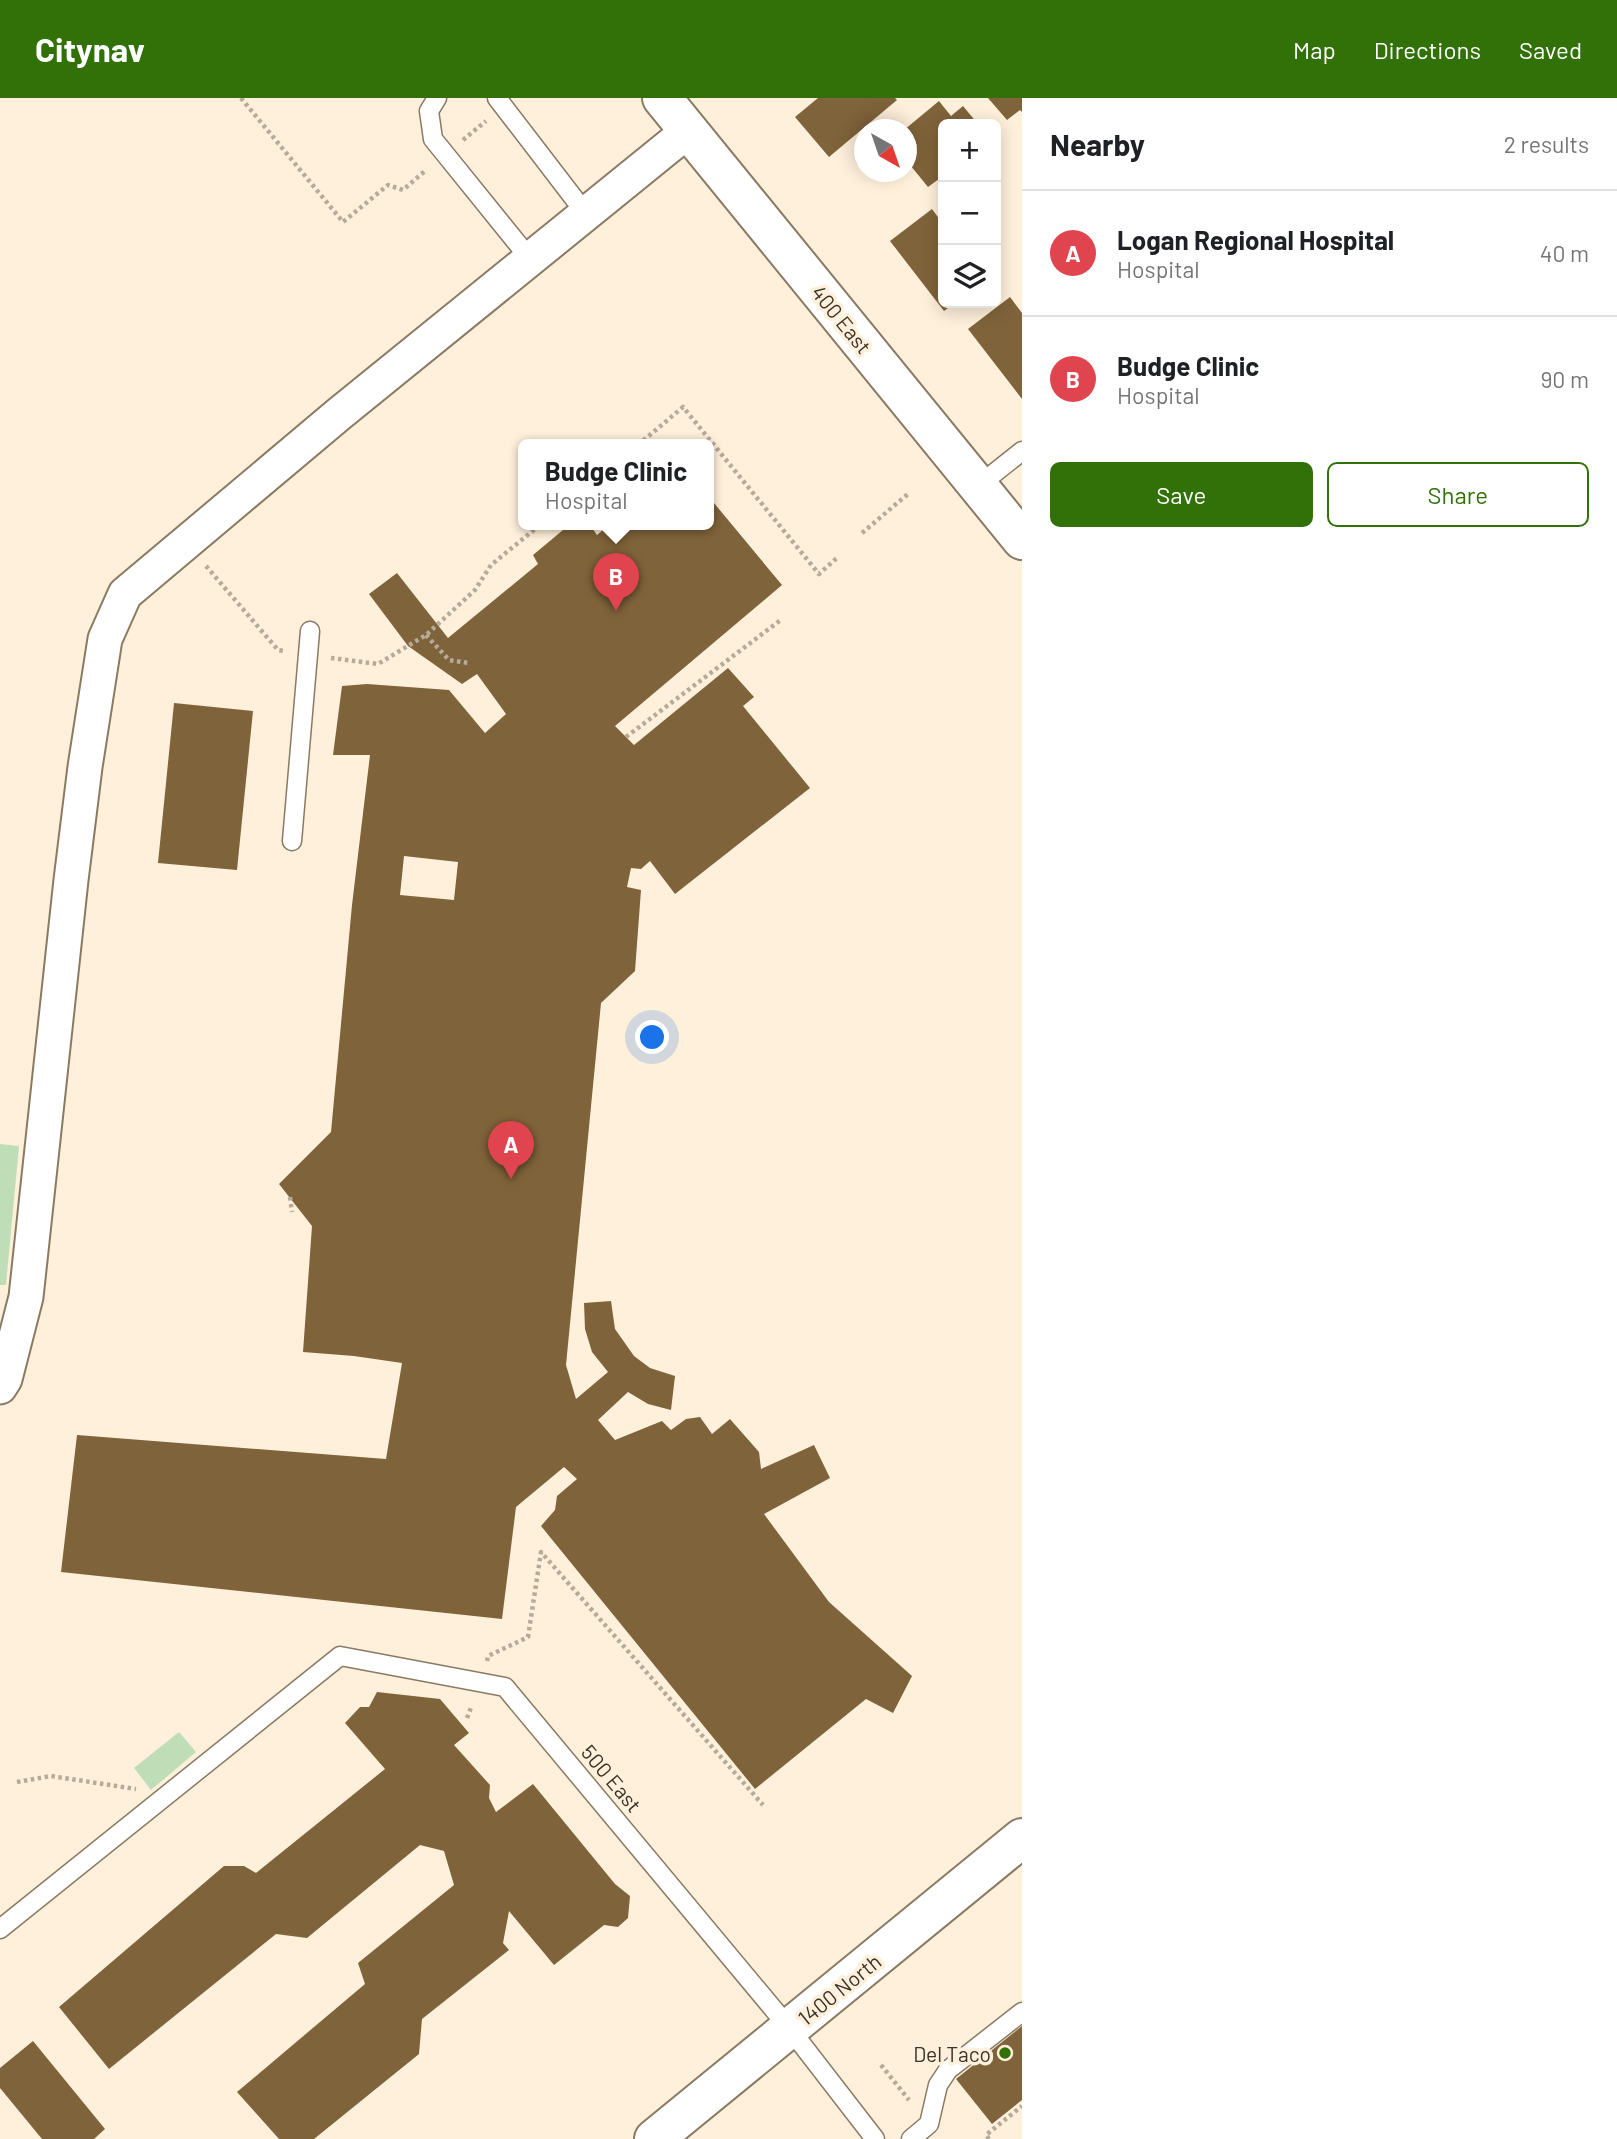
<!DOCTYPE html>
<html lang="en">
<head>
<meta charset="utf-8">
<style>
	body { margin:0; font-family:Barlow,sans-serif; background:#f6f6f6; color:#202124 }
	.controls { position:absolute; right:21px; top:21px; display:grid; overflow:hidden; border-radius:10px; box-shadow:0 4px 18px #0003 }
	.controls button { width:63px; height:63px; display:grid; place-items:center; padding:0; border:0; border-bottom:2px solid #e0e0e0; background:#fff; color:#202124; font:35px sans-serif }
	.compass { position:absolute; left:854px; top:21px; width:63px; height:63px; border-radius:50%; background:#fff; box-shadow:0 4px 18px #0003; rotate:140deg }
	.you { position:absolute; left:653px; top:940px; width:24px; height:24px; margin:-18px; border:5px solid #fff; border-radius:50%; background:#1a73e8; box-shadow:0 0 0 10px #1a73e833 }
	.badge { display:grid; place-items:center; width:46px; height:46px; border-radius:50%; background:#317108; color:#fff; font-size:23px; font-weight:700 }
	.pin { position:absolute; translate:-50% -58px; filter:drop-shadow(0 2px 4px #0008) }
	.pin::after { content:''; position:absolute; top:37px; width:24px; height:21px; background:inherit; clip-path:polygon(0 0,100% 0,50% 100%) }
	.popup { position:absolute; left:518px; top:341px; width:196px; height:91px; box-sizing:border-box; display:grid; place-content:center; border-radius:10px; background:#fff; filter:drop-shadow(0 2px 5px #0005); font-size:23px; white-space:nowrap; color:#757577 }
	.popup b { font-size:26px; color:#202124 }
	.popup::after { content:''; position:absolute; left:50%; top:100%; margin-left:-14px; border:14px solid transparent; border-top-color:#fff }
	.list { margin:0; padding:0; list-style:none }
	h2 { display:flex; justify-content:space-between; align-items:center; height:91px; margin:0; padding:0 28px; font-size:30px }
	h2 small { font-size:23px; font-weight:400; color:#757577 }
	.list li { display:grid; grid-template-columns:46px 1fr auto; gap:21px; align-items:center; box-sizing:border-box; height:126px; padding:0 28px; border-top:2px solid #e0e0e0 }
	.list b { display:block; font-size:26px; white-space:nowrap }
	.list p { margin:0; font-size:23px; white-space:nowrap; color:#757577 }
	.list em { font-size:23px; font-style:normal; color:#757577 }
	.actions { display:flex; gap:14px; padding:21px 28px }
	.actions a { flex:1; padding:16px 0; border:2px solid #317108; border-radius:10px; text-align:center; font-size:24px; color:#317108 }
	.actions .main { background:#317108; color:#fff }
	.icon { flex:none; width:38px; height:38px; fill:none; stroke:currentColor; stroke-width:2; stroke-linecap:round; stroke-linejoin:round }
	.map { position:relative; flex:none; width:1022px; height:2041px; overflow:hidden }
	header { display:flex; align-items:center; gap:42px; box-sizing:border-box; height:98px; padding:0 35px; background:#317108; color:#fff }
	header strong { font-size:33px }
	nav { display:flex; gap:38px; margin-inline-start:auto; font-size:24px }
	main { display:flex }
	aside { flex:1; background:#fff }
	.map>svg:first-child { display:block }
	.green { fill:#bfddb7 }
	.building { fill:#7f633a; fill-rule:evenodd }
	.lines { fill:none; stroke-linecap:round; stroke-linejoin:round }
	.lane-casing { stroke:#8a7a63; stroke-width:21 }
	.street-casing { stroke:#8a7a63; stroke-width:37 }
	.secondary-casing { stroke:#8a7a63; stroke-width:42 }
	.path { stroke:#b6aa99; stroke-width:4.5; stroke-dasharray:3.5 3.5; stroke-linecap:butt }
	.lane { stroke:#fff; stroke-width:18 }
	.street { stroke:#fff; stroke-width:33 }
	.secondary { stroke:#fff; stroke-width:38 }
	.poi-dot { fill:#317108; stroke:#fff0db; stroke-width:2.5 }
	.labels { text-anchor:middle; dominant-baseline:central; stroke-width:7; stroke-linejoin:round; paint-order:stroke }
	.street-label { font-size:21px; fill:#3a3329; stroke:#fff0db }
	.poi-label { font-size:21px; fill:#3a3329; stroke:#fff0db; text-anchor:end }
</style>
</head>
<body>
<header>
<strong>Citynav</strong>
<nav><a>Map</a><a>Directions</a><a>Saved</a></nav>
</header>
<main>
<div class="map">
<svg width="1022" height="2041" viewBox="0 0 1022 2041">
	<rect width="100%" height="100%" fill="#fff0db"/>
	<g class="green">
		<path d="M0,1046L19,1048L6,1187H0Z"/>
		<path d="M179,1634L196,1654L151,1692L134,1670Z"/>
	</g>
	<g class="building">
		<path d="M818,0H895L897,2L829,59L795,19Z"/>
		<path d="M988,0H1022V14L1020,12L1007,22Z"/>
		<path d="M939,3L951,18L963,8L978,26H943V78L928,89L906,62V55L917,47L906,32H904Z"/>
		<path d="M932,111L943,126V205H955L944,213L890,143Z"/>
		<path d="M1010,199L1022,215V301L968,231Z"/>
		<path d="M709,399L782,487L615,628L634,647L728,570L754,599L743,608L810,690L675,796L650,763L641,771L631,770L627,789L641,792L635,873L601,905L566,1267L576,1301L608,1274L592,1254L585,1231L584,1205L611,1203L615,1231L634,1258L650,1270L675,1278L671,1312L648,1306L628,1294L598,1322L615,1342L662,1323L671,1332L686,1321L700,1319L712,1336L730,1321L759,1354L761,1371L814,1347L830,1380L764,1416L829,1504L912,1578L893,1615L866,1601L755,1691L541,1428L555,1412L557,1398L577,1381L564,1369L516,1409L502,1521L61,1474L77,1337L386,1361L402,1265L354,1258L303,1254L312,1128L279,1086L331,1034L352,807L370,657H333L342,588L367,586L449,592L485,635L506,616L477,576L462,586L408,548L369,496L397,475L448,540L538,466L533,457L569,427H590L597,437L609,427H709ZM404,758L458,764L454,802L400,797Z"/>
		<path d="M174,605L253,613L237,772L158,765Z"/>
		<path d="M377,1594L440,1601L469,1635L454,1647L490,1687L489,1700L496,1714L533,1686L615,1786L630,1798L628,1820L618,1829L604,1827L554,1867L509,1813L503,1845L509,1852L422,1921L419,1956L314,2041H279L237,1994L365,1886L358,1865L454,1787L444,1753L420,1747L307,1840L276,1836L109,1971L59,1909L224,1768H244L256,1775L385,1671L345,1625L360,1609H369Z"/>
		<path d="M1022,1928V2002L992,2026L956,1981Z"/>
		<path d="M33,1943L105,2031L94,2041H42L0,1990V1970Z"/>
	</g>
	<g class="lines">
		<defs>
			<g id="lane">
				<path d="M437,0L429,13L433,41L530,161"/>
				<path d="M497,0L586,116"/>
				<path d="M978,388L1022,353"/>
				<path d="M292,743L310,533"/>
				<path d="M0,1831L340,1558L505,1589L790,1931L875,2041"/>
				<path d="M911,2041L929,2026L938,1987L948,1972L1022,1914"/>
			</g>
			<path id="street" d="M0,1289L5,1281L26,1199L71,782L85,669L105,541L125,496L339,316L688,33"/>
			<g id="secondary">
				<path d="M662,0L1022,442"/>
				<path d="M654,2041L1022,1740"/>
			</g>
		</defs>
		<use href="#lane" class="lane-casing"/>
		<use href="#street" class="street-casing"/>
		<use href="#secondary" class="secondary-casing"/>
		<g class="path">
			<path d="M241,0L343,124L388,87L403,92L426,72"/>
			<path d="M463,42L486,23"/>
			<path d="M638,347L683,309L819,476L838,459"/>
			<path d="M862,435L908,396"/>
			<path d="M206,468L278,552L285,553"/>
			<path d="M426,537L449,562L468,565"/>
			<path d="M331,560L378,566L426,537L475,492L491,467L540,427"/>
			<path d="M626,639L782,521"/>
			<path d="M290,1099L292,1114"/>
			<path d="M487,1563L488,1558L528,1539L541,1454L763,1707"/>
			<path d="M467,1620L472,1607"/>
			<path d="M17,1684L51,1678L136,1691"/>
			<path d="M881,1967L909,2002"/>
			<path d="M989,2041L986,2037L1022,2008"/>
		</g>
		<use href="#lane" class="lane"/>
		<use href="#street" class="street"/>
		<use href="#secondary" class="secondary"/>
	</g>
	<circle class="poi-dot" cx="1005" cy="1955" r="7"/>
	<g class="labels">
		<g class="street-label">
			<text transform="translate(842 221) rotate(51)">400 East</text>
			<text transform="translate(612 1680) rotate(50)">500 East</text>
			<text transform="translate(839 1891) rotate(-39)">1400 North</text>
		</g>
		<g class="poi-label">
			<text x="991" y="1955">Del Taco</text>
		</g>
	</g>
</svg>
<div class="controls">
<button>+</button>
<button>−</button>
<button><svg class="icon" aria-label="layers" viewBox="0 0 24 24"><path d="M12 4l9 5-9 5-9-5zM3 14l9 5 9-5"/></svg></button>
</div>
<svg class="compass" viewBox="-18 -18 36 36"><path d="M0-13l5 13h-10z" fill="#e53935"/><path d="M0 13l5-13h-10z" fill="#757577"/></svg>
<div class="you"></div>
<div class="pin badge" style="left:511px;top:1081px;background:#e0444e">A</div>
<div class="pin badge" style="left:616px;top:513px;background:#e0444e">B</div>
<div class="popup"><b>Budge Clinic</b>Hospital</div>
</div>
<aside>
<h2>Nearby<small>2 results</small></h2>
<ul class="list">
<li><span class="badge" style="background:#e0444e">A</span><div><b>Logan Regional Hospital</b><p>Hospital</p></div><em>40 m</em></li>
<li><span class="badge" style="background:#e0444e">B</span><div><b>Budge Clinic</b><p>Hospital</p></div><em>90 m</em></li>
</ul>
<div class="actions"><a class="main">Save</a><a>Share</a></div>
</aside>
</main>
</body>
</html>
